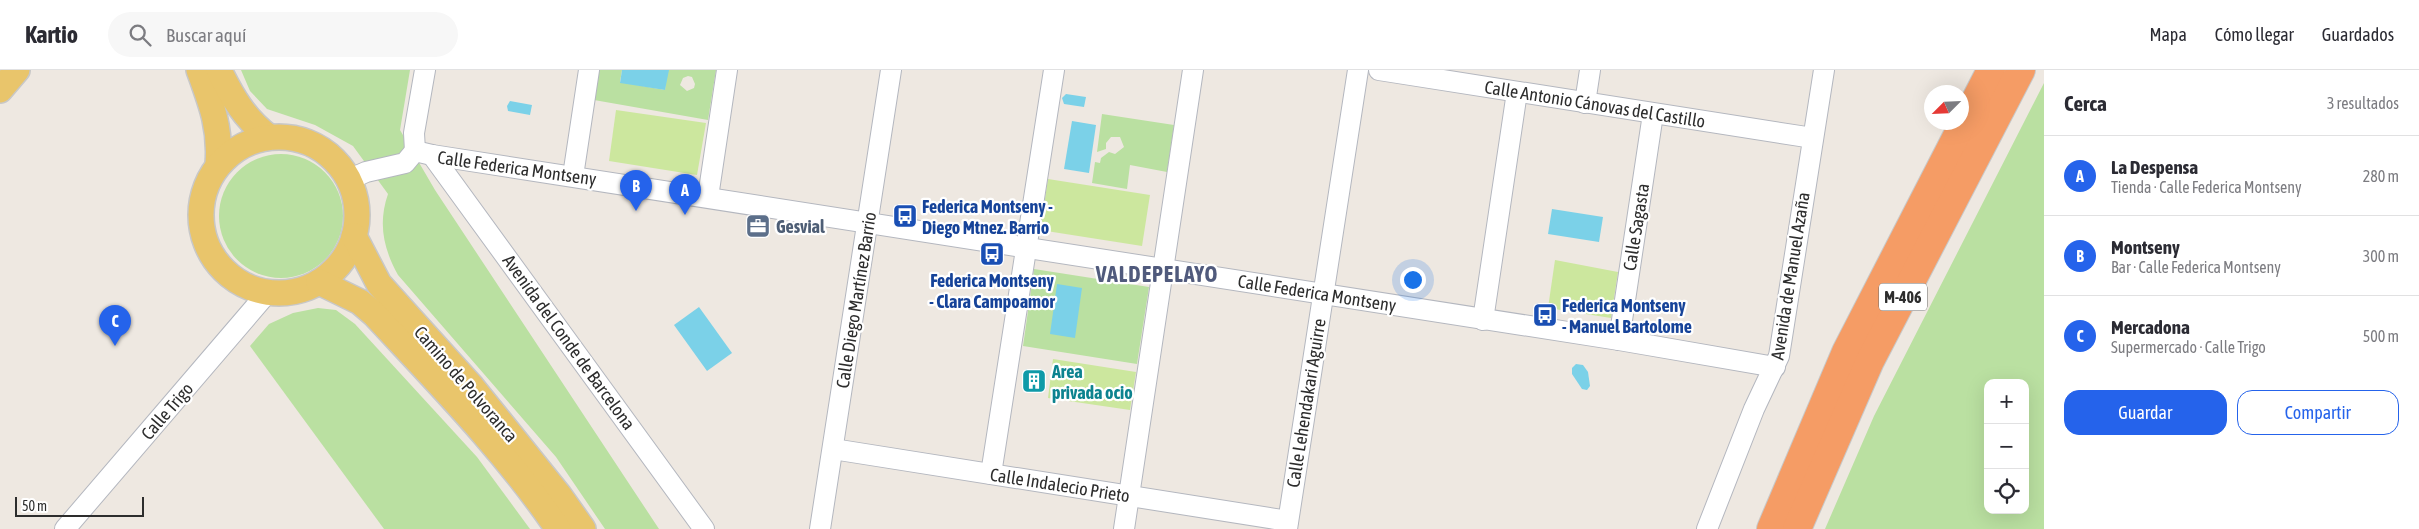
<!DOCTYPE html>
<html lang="es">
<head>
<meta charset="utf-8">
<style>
	body { margin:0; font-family:"Asap Condensed",sans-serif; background:#f7f7f7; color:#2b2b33 }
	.controls { position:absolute; right:15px; bottom:15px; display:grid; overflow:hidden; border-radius:10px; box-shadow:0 5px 20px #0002 }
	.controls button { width:45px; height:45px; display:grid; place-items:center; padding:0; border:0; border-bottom:1px solid #e1e1e2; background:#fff; color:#2b2b33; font:25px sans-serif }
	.compass { position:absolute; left:1924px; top:15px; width:45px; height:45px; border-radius:50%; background:#fff; box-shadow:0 5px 20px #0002; rotate:246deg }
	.scale { position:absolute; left:15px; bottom:12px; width:129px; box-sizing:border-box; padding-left:5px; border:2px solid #2d2d2d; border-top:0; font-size:14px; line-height:18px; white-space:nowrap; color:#2d2d2d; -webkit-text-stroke:4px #fff; paint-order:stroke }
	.you { position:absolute; left:1412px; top:209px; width:18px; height:18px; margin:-12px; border:4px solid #fff; border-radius:50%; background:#1a73e8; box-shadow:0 0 0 8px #1a73e833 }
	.badge { display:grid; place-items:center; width:32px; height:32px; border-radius:50%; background:#2563eb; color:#fff; font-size:16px; font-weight:700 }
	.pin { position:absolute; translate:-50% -41px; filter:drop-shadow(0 1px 2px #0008) }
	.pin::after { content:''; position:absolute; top:26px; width:18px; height:15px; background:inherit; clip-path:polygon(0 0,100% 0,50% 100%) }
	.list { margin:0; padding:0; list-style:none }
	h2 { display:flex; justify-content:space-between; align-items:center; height:65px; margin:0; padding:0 20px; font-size:21px }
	h2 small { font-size:16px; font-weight:400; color:#7c7c81 }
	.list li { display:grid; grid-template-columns:32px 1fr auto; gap:15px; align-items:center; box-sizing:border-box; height:80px; padding:0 20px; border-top:1px solid #e1e1e2 }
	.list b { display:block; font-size:19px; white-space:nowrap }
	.list p { margin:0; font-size:16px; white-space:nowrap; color:#7c7c81 }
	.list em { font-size:16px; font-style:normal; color:#7c7c81 }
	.actions { display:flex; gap:10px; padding:15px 20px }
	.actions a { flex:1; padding:11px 0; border:1px solid #2563eb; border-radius:15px; text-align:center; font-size:18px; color:#2563eb }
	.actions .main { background:#2563eb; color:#fff }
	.icon { flex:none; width:28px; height:28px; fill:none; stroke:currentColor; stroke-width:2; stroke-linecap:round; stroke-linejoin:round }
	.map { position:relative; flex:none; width:2044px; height:459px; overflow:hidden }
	header { display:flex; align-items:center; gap:30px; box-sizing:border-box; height:70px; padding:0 25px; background:#fff; border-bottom:1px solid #e1e1e2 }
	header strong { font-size:24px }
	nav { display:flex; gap:28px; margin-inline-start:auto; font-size:18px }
	.search { width:350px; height:45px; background:#f7f7f7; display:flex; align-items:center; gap:12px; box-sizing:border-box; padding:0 18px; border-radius:28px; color:#7c7c81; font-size:19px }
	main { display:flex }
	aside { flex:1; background:#fff }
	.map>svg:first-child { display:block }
	.green { fill:#bae0a1; fill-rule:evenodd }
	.pitch { fill:#cce79e }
	.water { fill:#7bd1e8 }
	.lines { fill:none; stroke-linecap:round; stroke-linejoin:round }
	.minor-casing { stroke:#b4b7bf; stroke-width:22 }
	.major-casing { stroke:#c8c8c8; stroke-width:28 }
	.highway-casing { stroke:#c8c8c8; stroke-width:30 }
	.minor { stroke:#fff; stroke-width:20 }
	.major { stroke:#e9c56b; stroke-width:25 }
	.highway { stroke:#f59c65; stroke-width:28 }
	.labels { text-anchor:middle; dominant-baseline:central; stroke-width:4.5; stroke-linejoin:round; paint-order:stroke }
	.shield { fill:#fff; stroke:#6c6c6c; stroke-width:1 }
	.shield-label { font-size:16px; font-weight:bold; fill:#2d2d2d }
	.street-label { font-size:18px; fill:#2d2d2d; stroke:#fff }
	.transit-label { font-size:18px; font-weight:bold; fill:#164399; stroke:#fff; text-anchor:start }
	.service-label { font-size:18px; font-weight:bold; fill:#4e5e75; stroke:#fff; text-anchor:start }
	.culture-label { font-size:18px; font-weight:bold; fill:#0d838f; stroke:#fff; text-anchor:start }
	.district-label { font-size:22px; font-weight:bold; letter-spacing:1px; fill:#505a7c; stroke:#fff }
</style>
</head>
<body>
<header>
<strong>Kartio</strong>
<div class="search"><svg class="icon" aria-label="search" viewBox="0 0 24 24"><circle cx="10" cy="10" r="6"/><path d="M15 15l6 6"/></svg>Buscar aquí</div>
<nav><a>Mapa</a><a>Cómo llegar</a><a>Guardados</a></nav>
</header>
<main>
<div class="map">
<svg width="2044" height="459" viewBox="0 0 2044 459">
	<rect width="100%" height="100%" fill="#eee8e1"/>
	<g class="green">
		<path d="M241,0H410L400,60L435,120L659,459H605L556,387L398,205C383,178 378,153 388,124L353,76L315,55L267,39L250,21Z"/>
		<path d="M599,0H622L620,12L665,20L667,0H716L708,50L594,30ZM688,6L692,7L695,14L694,18L687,21L680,15L683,8Z"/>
		<path d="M2044,13V459H1825L1874,346ZM1988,313H2025V440H1988Z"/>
		<path d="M1102,44L1174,55L1167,102L1130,95L1127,119L1092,113L1095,92L1100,93L1101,88L1109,82L1115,84L1124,77L1120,67H1111L1106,73V79L1097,82Z"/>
		<circle cx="281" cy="146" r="62"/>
		<path d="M1034,199L1149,217L1137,294L1023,276Z"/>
		<path d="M318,238L336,240L355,254L477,387L530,459H384L250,276L269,254L293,243Z"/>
	</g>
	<g class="pitch">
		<path d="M616,40L706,53L697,105L609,91Z"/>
		<path d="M1048,109L1150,125L1142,176L1040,160Z"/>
		<path d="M1555,190L1618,202L1611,248L1548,238Z"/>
		<path d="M1053,289L1136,302L1130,340L1048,328Z"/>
	</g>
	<g class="water">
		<path d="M622,0H669L665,20L620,13Z"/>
		<path d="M1066,24L1086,27L1084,37L1064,34L1062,28Z"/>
		<path d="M510,31L532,35L530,45L508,41L507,36Z"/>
		<path d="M1072,51L1096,55L1089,103L1064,99Z"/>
		<path d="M1552,139L1603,147L1599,172L1548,164Z"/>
		<path d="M1057,214L1082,218L1075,268L1050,264Z"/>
		<path d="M699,237L732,283L707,301L674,255Z"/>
		<path d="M1576,294L1583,295L1588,302L1590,316L1587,320L1582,319L1572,304V298Z"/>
	</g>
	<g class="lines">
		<defs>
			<g id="minor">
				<path d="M1379,0L1813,68"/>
				<path d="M1585,33L1590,0"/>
				<path d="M415,81L432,85L1619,270L1775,297"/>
				<path d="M415,81L414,63L425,0"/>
				<path d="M432,85L704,459"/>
				<path d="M573,106L589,0"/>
				<path d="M348,110L366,102L405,93L415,81"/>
				<path d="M708,127L727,0"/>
				<path d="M1483,250L1517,22"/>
				<path d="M1619,270L1653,44"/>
				<path d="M833,379L1288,451"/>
				<path d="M991,404L1054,0"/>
				<path d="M65,459L268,222"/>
				<path d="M820,459L891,0"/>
				<path d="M1124,459L1193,0"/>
				<path d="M1287,459L1358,0"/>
				<path d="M1707,459L1754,339L1779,286L1824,0"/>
			</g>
			<g id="major">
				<path d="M199,0C211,33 221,58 218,94"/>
				<path d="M219,0C232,27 245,49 269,67"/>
				<path d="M0,20L17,0"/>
				<circle cx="279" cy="145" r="78"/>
				<path d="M354,166L379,214L472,317L559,425L583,459"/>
				<path d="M319,212L360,232L374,244C438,313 505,381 558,459"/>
			</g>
			<g id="highway">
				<path d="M1771,459L1846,282L1991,0"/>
				<path d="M1797,459L1870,291L2021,0"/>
			</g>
		</defs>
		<use href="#minor" class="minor-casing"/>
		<use href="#major" class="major-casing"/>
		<use href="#highway" class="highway-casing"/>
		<use href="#minor" class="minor"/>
		<use href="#major" class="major"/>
		<use href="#highway" class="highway"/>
	</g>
	<defs>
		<symbol id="bus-square" viewBox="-11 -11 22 22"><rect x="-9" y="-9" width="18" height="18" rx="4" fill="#1a4fb4" stroke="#fff"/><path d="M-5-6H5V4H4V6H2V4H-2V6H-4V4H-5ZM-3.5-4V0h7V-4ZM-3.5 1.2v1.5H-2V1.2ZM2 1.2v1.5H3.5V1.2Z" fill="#fff"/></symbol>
		<symbol id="office-square" viewBox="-11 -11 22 22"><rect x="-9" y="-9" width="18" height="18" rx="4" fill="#5c6f8a" stroke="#fff"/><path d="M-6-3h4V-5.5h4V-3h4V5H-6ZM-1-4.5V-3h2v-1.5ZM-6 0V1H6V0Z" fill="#fff"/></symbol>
		<symbol id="building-square" viewBox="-11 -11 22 22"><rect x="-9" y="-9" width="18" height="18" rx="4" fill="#0f9aa8" stroke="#fff"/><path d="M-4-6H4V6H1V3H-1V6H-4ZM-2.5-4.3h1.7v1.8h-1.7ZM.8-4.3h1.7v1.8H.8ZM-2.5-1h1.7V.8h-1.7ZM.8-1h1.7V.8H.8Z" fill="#fff"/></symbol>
	</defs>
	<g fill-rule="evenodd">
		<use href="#bus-square" x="891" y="132" width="28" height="28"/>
		<use href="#office-square" x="744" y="142" width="28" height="28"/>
		<use href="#bus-square" x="978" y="170" width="28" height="28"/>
		<use href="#bus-square" x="1531" y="231" width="28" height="28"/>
		<use href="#building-square" x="1020" y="297" width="28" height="28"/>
	</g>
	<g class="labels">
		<rect class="shield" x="1879" y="213.5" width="48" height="27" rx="4"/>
		<g class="shield-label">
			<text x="1903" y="227">M-406</text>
		</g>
		<g class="street-label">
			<text transform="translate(1595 34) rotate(9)">Calle Antonio Cánovas del Castillo</text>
			<text transform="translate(517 98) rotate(8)">Calle Federica Montseny</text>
			<text transform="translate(1636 157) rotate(-81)">Calle Sagasta</text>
			<text transform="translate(1790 206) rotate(-81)">Avenida de Manuel Azaña</text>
			<text transform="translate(1317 223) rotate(9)">Calle Federica Montseny</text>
			<text transform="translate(856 230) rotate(-81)">Calle Diego Martínez Barrio</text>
			<text transform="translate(569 272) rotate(54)">Avenida del Conde de Barcelona</text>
			<text transform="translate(466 314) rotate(49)">Camino de Polvoranca</text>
			<text transform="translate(1306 333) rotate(-81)">Calle Lehendakari Aguirre</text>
			<text transform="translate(167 341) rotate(-49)">Calle Trigo</text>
			<text transform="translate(1060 415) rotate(9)">Calle Indalecio Prieto</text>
		</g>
		<g class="transit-label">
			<text x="922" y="136">Federica Montseny -<tspan x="922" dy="21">Diego Mtnez. Barrio</tspan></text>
			<text x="992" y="210" text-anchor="middle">Federica Montseny<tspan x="992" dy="21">- Clara Campoamor</tspan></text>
			<text x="1562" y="235">Federica Montseny<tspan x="1562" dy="21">- Manuel Bartolome</tspan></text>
		</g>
		<g class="service-label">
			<text x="776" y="156">Gesvial</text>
		</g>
		<g class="culture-label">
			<text x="1052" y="301">Area<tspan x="1052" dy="21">privada ocio</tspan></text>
		</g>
		<g class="district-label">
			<text x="1157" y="204">VALDEPELAYO</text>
		</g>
	</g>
</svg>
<div class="controls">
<button>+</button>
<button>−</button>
<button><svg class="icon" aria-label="locate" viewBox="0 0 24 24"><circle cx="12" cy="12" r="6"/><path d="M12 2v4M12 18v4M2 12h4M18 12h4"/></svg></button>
</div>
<svg class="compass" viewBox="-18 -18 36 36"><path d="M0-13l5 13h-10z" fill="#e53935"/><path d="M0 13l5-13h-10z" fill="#7c7c81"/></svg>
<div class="scale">50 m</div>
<div class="you"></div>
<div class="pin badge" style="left:685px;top:145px">A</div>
<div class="pin badge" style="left:636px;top:141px">B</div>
<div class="pin badge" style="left:115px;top:276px">C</div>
</div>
<aside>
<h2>Cerca<small>3 resultados</small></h2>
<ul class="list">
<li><span class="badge">A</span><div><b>La Despensa</b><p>Tienda · Calle Federica Montseny</p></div><em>280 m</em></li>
<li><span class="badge">B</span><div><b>Montseny</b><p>Bar · Calle Federica Montseny</p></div><em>300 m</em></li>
<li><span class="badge">C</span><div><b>Mercadona</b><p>Supermercado · Calle Trigo</p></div><em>500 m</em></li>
</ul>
<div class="actions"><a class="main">Guardar</a><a>Compartir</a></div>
</aside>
</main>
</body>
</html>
